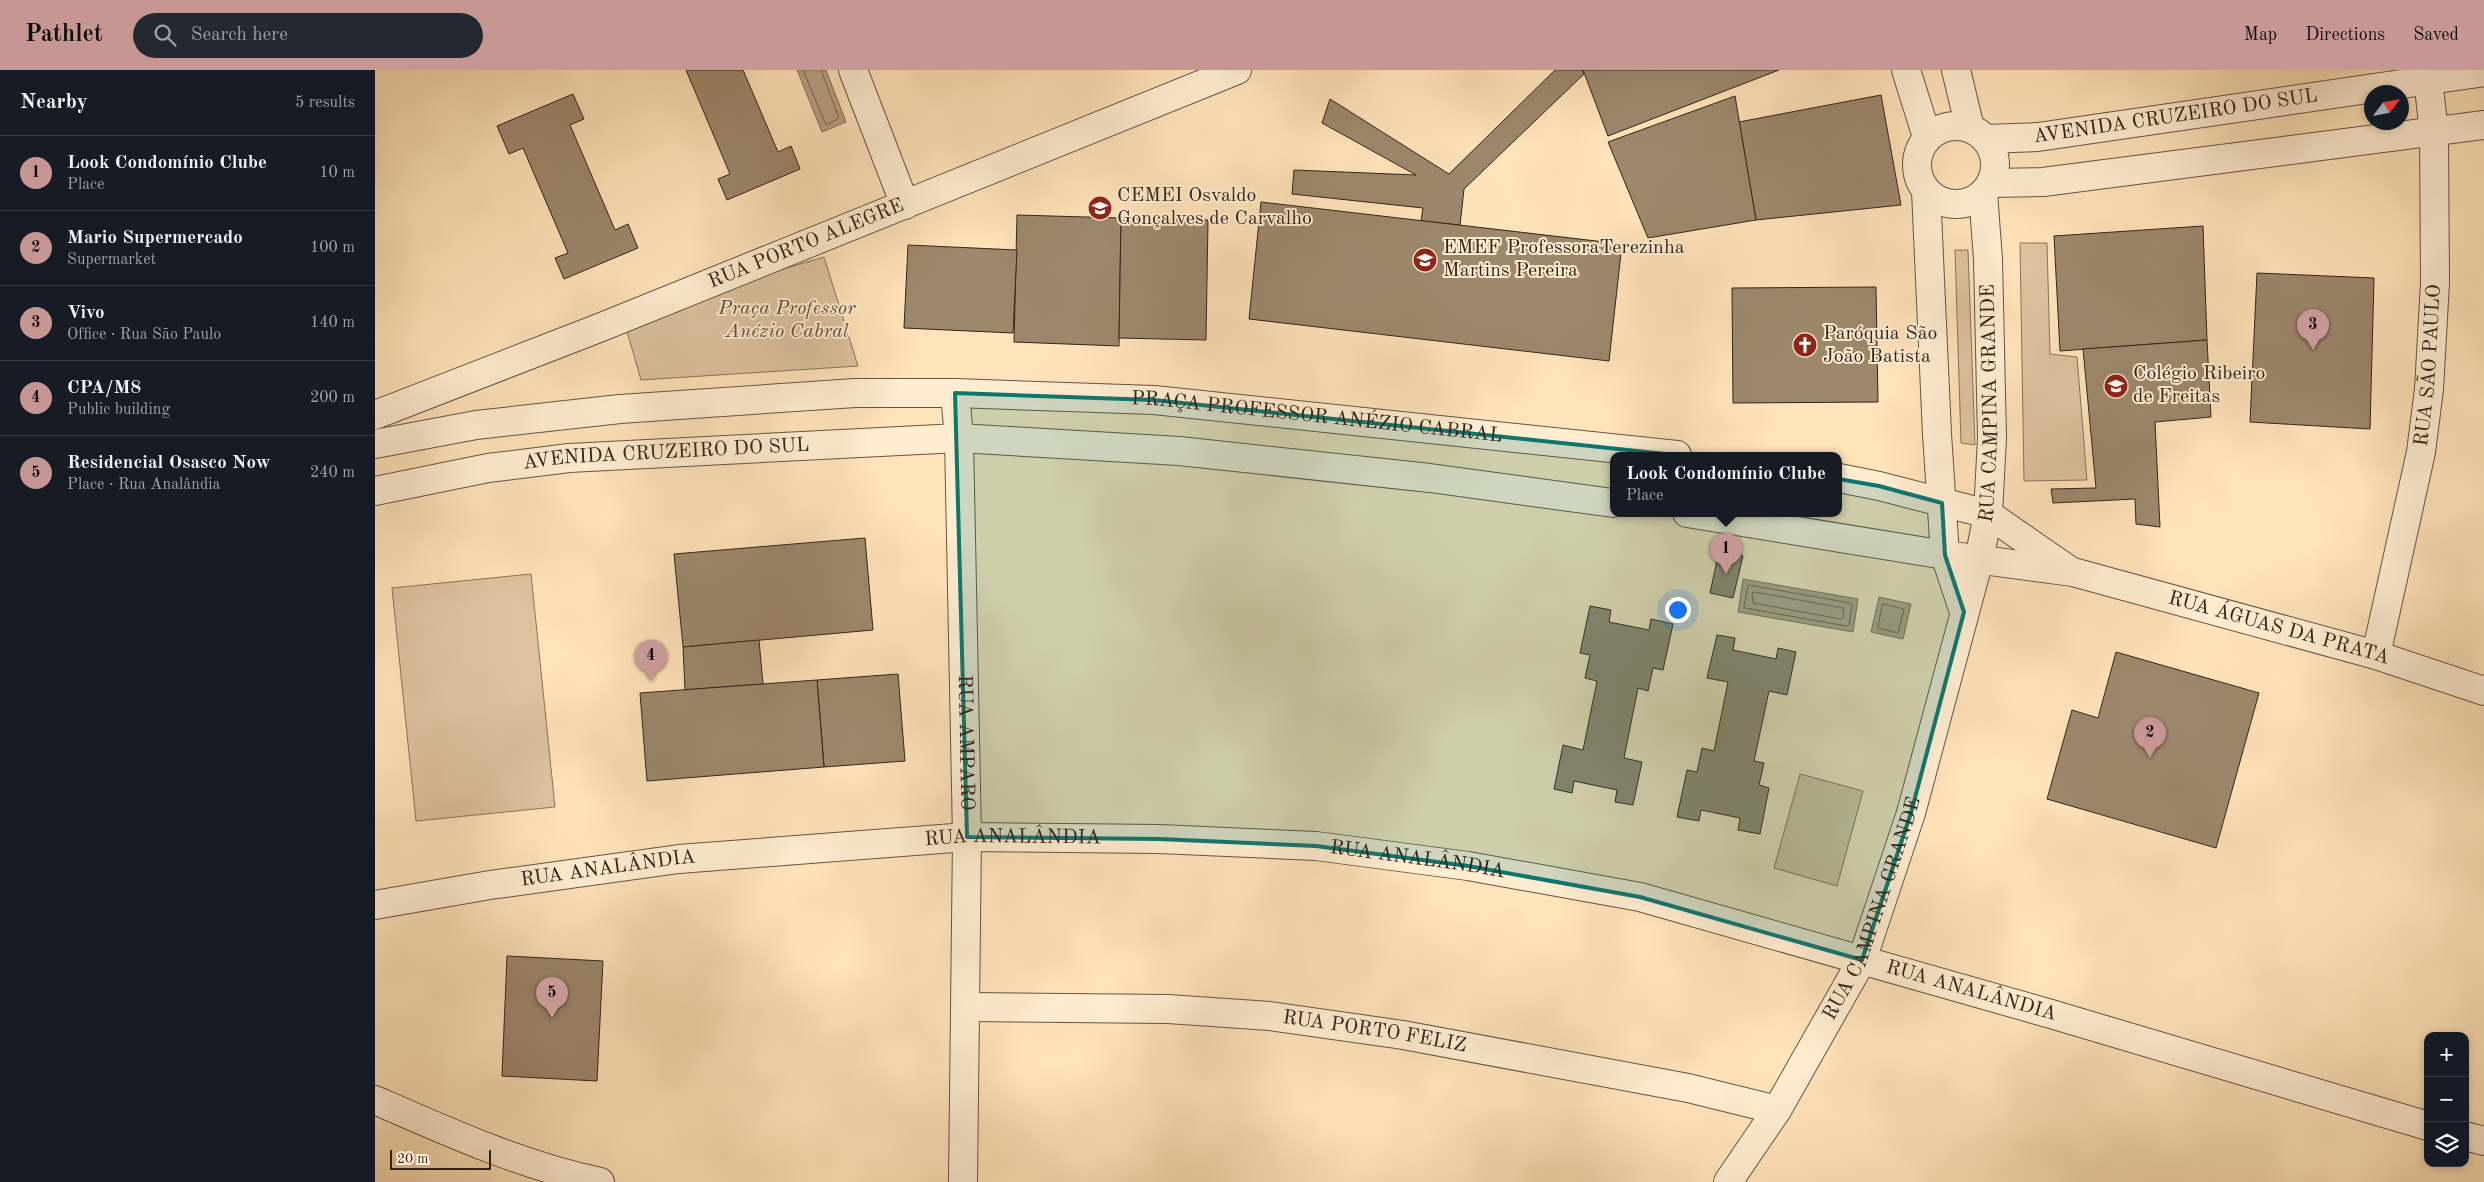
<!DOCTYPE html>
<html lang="en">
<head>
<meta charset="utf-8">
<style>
	body { margin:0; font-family:"Old Standard TT",serif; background:#242831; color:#f1f3f6 }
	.controls { position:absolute; right:15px; bottom:15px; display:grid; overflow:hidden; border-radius:10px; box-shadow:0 2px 8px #0003 }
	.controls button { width:45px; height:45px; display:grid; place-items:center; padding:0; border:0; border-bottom:1px solid #363941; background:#171b24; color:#f1f3f6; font:25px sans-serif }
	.compass { position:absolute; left:1989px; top:15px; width:45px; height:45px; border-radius:50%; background:#171b24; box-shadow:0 2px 8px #0003; rotate:58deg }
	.scale { position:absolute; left:15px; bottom:12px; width:101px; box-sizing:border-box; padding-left:5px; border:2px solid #32241b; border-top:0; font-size:14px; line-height:18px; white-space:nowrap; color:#32241b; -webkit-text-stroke:4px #ffedd2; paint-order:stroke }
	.you { position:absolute; left:1302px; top:539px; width:18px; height:18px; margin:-12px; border:4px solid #fff; border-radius:50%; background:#1a73e8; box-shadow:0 0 0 8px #1a73e833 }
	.badge { display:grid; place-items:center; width:32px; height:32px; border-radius:50%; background:#c59692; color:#111; font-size:16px; font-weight:700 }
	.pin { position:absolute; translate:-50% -41px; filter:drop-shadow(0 1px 2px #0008) }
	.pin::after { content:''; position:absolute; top:26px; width:18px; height:15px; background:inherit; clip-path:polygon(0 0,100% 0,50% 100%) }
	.popup { position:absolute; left:1235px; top:382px; width:232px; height:65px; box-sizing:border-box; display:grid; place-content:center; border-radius:10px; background:#171b24; filter:drop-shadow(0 1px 4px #0005); font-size:16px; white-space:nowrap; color:#9ea1a6 }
	.popup b { font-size:19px; color:#f1f3f6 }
	.popup::after { content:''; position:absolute; left:50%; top:100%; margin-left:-10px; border:10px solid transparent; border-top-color:#171b24 }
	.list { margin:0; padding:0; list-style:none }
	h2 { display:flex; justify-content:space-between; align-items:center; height:65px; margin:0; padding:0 20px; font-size:21px }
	h2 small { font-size:16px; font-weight:400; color:#9ea1a6 }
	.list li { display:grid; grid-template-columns:32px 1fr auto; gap:15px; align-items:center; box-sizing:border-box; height:75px; padding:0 20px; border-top:1px solid #363941 }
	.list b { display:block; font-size:19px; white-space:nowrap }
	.list p { margin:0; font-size:16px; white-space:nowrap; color:#9ea1a6 }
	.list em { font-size:16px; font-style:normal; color:#9ea1a6 }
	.icon { flex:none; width:28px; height:28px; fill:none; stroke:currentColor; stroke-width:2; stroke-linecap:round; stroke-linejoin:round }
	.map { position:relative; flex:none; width:2109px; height:1112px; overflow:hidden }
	header { display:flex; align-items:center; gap:30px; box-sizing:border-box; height:70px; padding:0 25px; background:#c59692; color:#111 }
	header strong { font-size:24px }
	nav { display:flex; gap:28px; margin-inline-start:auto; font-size:18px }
	.search { width:350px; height:45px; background:#242831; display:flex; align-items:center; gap:12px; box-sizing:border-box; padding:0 18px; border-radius:28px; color:#9ea1a6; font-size:19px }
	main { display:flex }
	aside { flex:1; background:#171b24 }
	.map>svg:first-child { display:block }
	.green { fill:#dcc39e; stroke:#87745c }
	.water { fill:#b9a283; stroke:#837059 }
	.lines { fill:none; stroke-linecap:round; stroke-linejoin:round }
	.shore { stroke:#76634f; stroke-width:1 }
	.building { fill:#9d876d; stroke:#32241b }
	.minor-casing { stroke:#655442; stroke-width:30 }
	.minor { stroke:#ffedd2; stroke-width:28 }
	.marked { fill:#0f766e; fill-opacity:0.2; stroke:#0f766e; stroke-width:4; stroke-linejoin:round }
	.labels { text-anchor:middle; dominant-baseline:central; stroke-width:4; stroke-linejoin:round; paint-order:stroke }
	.street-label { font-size:20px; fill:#32241b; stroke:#ffedd2 }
	.poi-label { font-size:20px; fill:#32241b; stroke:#ffedd2; text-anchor:start }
	.park-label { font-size:20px; font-style:italic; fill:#5c4c3c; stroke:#ffedd2 }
</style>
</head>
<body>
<header>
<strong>Pathlet</strong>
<div class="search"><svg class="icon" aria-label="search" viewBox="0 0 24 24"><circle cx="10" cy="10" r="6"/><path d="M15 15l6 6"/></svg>Search here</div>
<nav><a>Map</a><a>Directions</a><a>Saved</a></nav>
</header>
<main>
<aside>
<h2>Nearby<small>5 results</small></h2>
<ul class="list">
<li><span class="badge">1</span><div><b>Look Condomínio Clube</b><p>Place</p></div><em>10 m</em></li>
<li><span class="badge">2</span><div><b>Mario Supermercado</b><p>Supermarket</p></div><em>100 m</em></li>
<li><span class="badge">3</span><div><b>Vivo</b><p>Office · Rua São Paulo</p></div><em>140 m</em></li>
<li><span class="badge">4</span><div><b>CPA/M8</b><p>Public building</p></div><em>200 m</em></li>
<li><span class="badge">5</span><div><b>Residencial Osasco Now</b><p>Place · Rua Analândia</p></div><em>240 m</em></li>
</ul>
</aside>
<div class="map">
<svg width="2109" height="1112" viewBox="0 0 2109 1112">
	<rect width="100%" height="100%" fill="#ffe3b9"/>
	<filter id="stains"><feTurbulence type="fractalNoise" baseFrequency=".004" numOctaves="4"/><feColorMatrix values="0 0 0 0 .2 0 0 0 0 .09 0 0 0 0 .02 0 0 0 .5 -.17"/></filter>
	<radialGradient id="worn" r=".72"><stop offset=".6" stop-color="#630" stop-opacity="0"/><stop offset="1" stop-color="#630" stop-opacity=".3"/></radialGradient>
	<g class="green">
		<path d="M1645,173H1672L1675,284L1702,287L1712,410L1649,411Z"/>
		<path d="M1580,180H1593L1600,375L1586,373Z"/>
		<path d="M449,187L483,296L266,310L251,258L283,236Z"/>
		<path d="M156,504L180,737L41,751L17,518Z"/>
		<path d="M1425,704L1488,721L1462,816L1399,798Z"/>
	</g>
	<g class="water">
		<path d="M422,0H451L471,52L447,62Z"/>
		<path d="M1368,509L1483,529L1478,562L1363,542Z"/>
		<path d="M1504,527L1536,534L1528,569L1496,562Z"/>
	</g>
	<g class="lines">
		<g class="shore">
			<path d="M428,0L451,55L464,48L446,0"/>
			<path d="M1374,515L1475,533L1477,535L1474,555L1471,556L1370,538L1369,536Z"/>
			<path d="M1380,522L1468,538L1469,547L1466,549L1378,533L1377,524Z"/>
			<path d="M1508,534L1529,539L1523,563L1503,558Z"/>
		</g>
	</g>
	<g class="building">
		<path d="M311,0H368L403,82L416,76L425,99L352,130L343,109L355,104Z"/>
		<path d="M1180,0H1208L1209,4L1089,119L1085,155L1046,151L1048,138L917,124L919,100L1041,105L947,53L955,29L1074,104Z"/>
		<path d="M1208,0H1404L1233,66Z"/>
		<path d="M198,24L209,49L195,55L240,160L253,154L263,178L189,209L180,188L193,183L148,78L134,84L122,56Z"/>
		<path d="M1506,25L1526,135L1381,150L1364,52Z"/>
		<path d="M1360,26L1381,150L1273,168L1233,72Z"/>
		<path d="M886,132L1247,174L1234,291L874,249Z"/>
		<path d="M642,145L746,148L744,276L639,272Z"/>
		<path d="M746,148L833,150L831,270L744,268Z"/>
		<path d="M1828,156L1832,270L1685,281L1679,166Z"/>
		<path d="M533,175L642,180L638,263L529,258Z"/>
		<path d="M1882,203L1999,208L1995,359L1875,352Z"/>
		<path d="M1501,217L1503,332L1358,333L1357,218Z"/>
		<path d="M1832,270L1836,347L1780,352L1785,457L1761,454L1760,429L1678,433L1676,419L1721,418L1708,279Z"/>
		<path d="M490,468L498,560L308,577L299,484Z"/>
		<path d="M1344,481L1368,486L1358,528L1335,523Z"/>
		<path d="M1215,536L1236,540L1234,552L1274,560L1276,549L1298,554L1288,600L1278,598L1273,621L1263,618L1249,688L1267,692L1258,735L1240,732L1242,720L1199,711L1197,723L1179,719L1188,675L1208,680L1222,611L1210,608L1215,585L1205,583Z"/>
		<path d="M1342,565L1360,568L1358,580L1401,589L1403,578L1421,582L1412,625L1394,621L1379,691L1389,693L1384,715L1394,718L1385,764L1363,760L1365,748L1326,740L1324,751L1302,747L1312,700L1322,702L1327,678L1339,681L1353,612L1332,608Z"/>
		<path d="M384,570L388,614L310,620L308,577Z"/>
		<path d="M1741,582L1884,623L1841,778L1672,729L1697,640L1723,648Z"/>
		<path d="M523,604L530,691L449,697L442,610Z"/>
		<path d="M442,610L449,697L272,711L265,623Z"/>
		<path d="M132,886L228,891L222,1011L127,1006Z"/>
	</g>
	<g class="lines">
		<defs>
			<g id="minor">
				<path d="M478,0L530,135"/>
				<path d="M1531,0L1552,67"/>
				<path d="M1581,0L1595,58"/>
				<circle cx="1581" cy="95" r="39"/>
				<path id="s1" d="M1611,69L1663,67L2109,2"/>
				<path d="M1616,113L1668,112L2109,55"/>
				<path d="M1551,121L1562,364L1570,485L1589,542"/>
				<path id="s2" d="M580,323L584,368L592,767L588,1112"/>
				<path id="s3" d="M0,345L224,258L862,0"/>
				<path id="s4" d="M0,374L101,355L245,339L480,323H580L779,330L1302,385"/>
				<path d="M1464,408L1504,416L1613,444L1694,500"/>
				<path id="s5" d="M0,421L113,398L194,388L584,368L804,381L1055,408L1238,433"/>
				<path id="s6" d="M1312,443L1570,485L1698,502L2001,585L2109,621"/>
				<path id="s7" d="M2001,585L2046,382L2054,319L2060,213L2059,62L2052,0"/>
				<path id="s8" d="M0,835L115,815L304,789L592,767L784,769L941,776L1093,796L1265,827L1676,944L2053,1056"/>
				<path id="s9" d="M591,937L793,939L895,946L1028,965L1313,1018L1402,1040"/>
				<path d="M0,1030C73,1062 146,1095 225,1112"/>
				<path d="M2090,1066L2109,1071"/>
				<path id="s10" d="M1353,1112L1402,1040L1487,890L1536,743L1604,490L1613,444L1617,368L1613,189L1608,123"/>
			</g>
		</defs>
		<use href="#minor" class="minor-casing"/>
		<use href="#minor" class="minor"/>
	</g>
	<path class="marked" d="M580,323L779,330L1366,392L1504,416L1567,433L1570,485L1589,542L1536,743L1487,890L1265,827L1093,796L941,776L784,769L592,767Z"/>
	<defs>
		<symbol id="school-disc" viewBox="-11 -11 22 22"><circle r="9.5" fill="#8f2418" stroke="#ffedd2"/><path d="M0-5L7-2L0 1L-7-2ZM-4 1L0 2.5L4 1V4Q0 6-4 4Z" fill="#fff"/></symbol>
		<symbol id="church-disc" viewBox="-11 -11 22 22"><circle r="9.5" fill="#8f2418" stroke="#ffedd2"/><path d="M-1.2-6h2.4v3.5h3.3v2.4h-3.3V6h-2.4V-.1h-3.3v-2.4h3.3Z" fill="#fff"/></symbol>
	</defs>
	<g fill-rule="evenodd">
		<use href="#school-disc" x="711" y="124" width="28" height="28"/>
		<use href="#school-disc" x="1036" y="176" width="28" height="28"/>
		<use href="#church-disc" x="1416" y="261" width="28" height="28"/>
		<use href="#school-disc" x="1727" y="302" width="28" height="28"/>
	</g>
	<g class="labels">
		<g class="street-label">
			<text stroke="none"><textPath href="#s1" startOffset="191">AVENIDA CRUZEIRO DO SUL</textPath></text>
			<text stroke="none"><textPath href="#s3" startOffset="464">RUA PORTO ALEGRE</textPath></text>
			<text stroke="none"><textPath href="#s7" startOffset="295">RUA SÃO PAULO</textPath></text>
			<text stroke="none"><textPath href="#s10" startOffset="834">RUA CAMPINA GRANDE</textPath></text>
			<text stroke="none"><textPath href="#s4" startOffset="946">PRAÇA PROFESSOR ANÉZIO CABRAL</textPath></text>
			<text stroke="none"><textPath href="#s5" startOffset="294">AVENIDA CRUZEIRO DO SUL</textPath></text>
			<text stroke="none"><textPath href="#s6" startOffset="604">RUA ÁGUAS DA PRATA</textPath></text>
			<text stroke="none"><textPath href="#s2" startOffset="350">RUA AMPARO</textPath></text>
			<text stroke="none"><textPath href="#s8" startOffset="642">RUA ANALÂNDIA</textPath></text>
			<text stroke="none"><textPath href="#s8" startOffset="1048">RUA ANALÂNDIA</textPath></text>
			<text stroke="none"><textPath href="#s8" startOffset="236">RUA ANALÂNDIA</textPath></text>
			<text stroke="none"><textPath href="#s10" startOffset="311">RUA CAMPINA GRANDE</textPath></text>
			<text stroke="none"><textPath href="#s8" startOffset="1618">RUA ANALÂNDIA</textPath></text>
			<text stroke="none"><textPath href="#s9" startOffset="410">RUA PORTO FELIZ</textPath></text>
		</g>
		<g class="poi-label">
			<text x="742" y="126">CEMEI Osvaldo<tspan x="742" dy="23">Gonçalves de Carvalho</tspan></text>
			<text x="1068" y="178">EMEF ProfessoraTerezinha<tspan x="1068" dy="23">Martins Pereira</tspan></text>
			<text x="1448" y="264">Paróquia São<tspan x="1448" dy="23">João Batista</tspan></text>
			<text x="1758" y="304">Colégio Ribeiro<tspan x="1758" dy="23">de Freitas</tspan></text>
		</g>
		<g class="park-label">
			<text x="412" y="239">Praça Professor<tspan x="412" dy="23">Anézio Cabral</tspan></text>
		</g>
	</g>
	<rect width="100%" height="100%" filter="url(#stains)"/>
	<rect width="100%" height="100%" fill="url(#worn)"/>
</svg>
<div class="controls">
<button>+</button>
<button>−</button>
<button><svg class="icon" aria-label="layers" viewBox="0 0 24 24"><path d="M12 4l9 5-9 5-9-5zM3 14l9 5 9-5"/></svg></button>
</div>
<svg class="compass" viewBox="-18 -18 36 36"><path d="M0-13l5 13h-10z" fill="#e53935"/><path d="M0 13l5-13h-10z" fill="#9ea1a6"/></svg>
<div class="scale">20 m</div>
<div class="you"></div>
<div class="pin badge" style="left:1351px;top:504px">1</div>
<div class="popup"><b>Look Condomínio Clube</b>Place</div>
<div class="pin badge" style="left:1775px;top:688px">2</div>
<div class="pin badge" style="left:1938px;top:280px">3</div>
<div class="pin badge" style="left:276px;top:611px">4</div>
<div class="pin badge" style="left:177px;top:948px">5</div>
</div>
</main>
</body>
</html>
